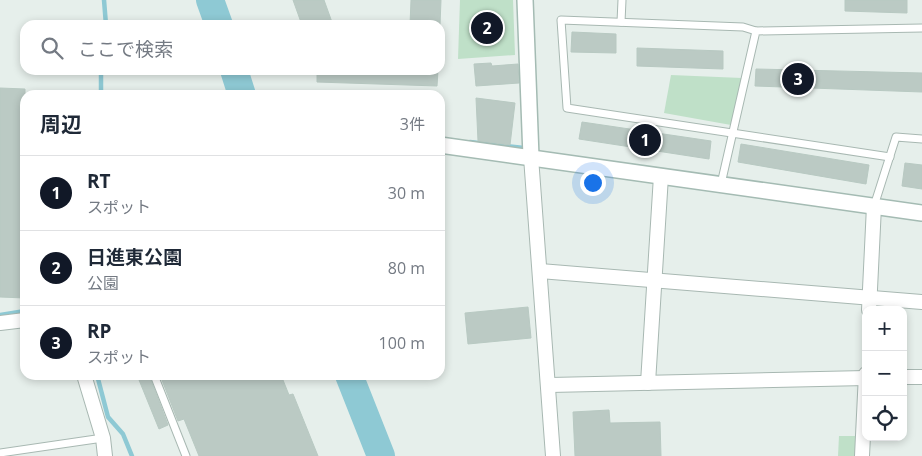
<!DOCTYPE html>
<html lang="ja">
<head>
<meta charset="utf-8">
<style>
	body { margin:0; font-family:"Open Sans","Noto Sans JP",sans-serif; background:#f6f6f7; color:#1f2937 }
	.controls { position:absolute; right:15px; bottom:15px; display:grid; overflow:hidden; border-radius:10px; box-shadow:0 2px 8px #0003 }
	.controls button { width:45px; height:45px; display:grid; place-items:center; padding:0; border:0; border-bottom:1px solid #e0e1e3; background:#fff; color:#1f2937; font:25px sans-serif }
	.you { position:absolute; left:592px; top:182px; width:18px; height:18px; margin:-12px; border:4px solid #fff; border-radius:50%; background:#1a73e8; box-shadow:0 0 0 8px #1a73e833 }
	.badge { display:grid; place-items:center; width:32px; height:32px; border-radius:50%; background:#111827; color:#fff; font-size:16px; font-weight:700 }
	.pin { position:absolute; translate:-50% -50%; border:2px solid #fff; box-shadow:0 1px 5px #0006 }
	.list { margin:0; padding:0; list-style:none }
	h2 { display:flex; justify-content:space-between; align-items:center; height:65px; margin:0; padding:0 20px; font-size:21px }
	h2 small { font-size:16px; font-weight:400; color:#747a83 }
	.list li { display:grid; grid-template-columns:32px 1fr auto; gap:15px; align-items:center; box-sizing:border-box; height:75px; padding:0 20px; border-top:1px solid #e0e1e3 }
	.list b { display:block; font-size:19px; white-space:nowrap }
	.list p { margin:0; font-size:16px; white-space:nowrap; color:#747a83 }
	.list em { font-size:16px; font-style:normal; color:#747a83 }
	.icon { flex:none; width:28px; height:28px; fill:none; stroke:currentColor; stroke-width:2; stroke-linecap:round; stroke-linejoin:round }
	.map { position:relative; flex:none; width:922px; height:456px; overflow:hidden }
	.search { position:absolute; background:#fff; box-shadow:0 2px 8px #0003; left:20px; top:20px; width:425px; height:55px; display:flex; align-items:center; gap:12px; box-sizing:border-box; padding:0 18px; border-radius:15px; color:#747a83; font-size:19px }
	.panel { position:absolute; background:#fff; box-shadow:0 2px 8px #0003; left:20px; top:90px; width:425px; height:290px; border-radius:15px }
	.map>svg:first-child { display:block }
	.green { fill:#bfe0c8 }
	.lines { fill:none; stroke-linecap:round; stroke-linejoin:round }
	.stream { stroke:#8ec9d4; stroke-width:4.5 }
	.river { stroke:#8ec9d4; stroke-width:28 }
	.building { fill:#bbcac4; stroke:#b8c9c2 }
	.lane-casing { stroke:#a8b8b2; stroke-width:9 }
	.street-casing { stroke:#a8b8b2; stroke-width:16 }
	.secondary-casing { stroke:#a4bbb3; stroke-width:18 }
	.lane { stroke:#fff; stroke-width:7 }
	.street { stroke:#fff; stroke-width:14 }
	.secondary { stroke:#fff; stroke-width:15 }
</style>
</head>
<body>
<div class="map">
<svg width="922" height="456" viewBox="0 0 922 456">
	<rect width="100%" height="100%" fill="#e6efeb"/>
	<g class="green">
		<path d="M460,0H513L515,55L458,59Z"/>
		<path d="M671,75L742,78L731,125L664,113Z"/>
		<path d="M839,436H860L859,456H838Z"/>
	</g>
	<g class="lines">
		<g class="stream">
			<path d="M104,0L106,25"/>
			<path d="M101,95V70"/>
			<path d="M470,142L524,148"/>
			<path d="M0,315L25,311"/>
			<path d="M97,375L108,417L123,434L132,456"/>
		</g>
		<g class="river">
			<path d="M210,0L219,25"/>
			<path d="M234,70L242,95"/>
			<path d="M349,375L381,456"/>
		</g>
	</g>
	<g class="building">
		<path d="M293,0H324L333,25H302Z"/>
		<path d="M411,0H441L440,25H410Z"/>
		<path d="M845,0H907V13L845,11Z"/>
		<path d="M572,32L616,34V53L571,52Z"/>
		<path d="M637,48L723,51V69L637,66Z"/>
		<path d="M491,63L492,66L518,64L519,83L476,86L474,64Z"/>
		<path d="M756,69L922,73V92L755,86Z"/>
		<path d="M317,70H438L437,86L317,82Z"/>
		<path d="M0,88L25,89V298L0,297Z"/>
		<path d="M476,98L515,103L510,145L478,141Z"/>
		<path d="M582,122L711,141L709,159L579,139Z"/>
		<path d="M741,144L869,165L866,184L738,162Z"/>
		<path d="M905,163L922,165V189L902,186Z"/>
		<path d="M528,307L531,338L468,344L465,313Z"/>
		<path d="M137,375H149L168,425L159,429Z"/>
		<path d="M160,375H281L289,395L293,394L318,456H199L184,419L178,421Z"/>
		<path d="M609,410L610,423L660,422L661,456H575L573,412Z"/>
	</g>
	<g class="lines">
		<defs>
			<g id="lane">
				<path d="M621,22L622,0"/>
				<path d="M756,31L743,27L561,20L567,108L890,157"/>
				<path d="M721,184L756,31L922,28"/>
				<path d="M874,206L896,137L922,139"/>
				<path d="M154,375L186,456"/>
				<path d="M0,453L103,438"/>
			</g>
			<g id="street">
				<path d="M531,157L553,456"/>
				<path d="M540,271L922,302"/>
				<path d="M869,310L874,206"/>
				<path d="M0,323L25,320"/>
				<path d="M84,375L103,438L105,456"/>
				<path d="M903,377H922"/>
				<path d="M648,383L661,176"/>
				<path d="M550,385L866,378"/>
				<path d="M862,456L866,374"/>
			</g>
			<g id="secondary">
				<path d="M525,0L531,157"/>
				<path d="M440,145L922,213"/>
			</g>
		</defs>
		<use href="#lane" class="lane-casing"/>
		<use href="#street" class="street-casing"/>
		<use href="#secondary" class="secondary-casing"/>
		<use href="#lane" class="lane"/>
		<use href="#street" class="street"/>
		<use href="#secondary" class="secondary"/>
	</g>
</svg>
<div class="controls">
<button>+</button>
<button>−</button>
<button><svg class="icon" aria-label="locate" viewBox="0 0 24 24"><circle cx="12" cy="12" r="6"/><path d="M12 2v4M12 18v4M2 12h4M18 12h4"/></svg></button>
</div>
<div class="you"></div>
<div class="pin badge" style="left:645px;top:140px">1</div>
<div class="pin badge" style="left:487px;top:28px">2</div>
<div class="pin badge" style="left:798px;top:79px">3</div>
<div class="search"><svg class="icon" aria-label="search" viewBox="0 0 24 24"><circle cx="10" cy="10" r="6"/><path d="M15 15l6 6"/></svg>ここで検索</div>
<section class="panel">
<h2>周辺<small>3件</small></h2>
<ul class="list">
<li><span class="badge">1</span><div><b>RT</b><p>スポット</p></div><em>30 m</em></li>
<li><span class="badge">2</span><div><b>日進東公園</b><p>公園</p></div><em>80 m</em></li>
<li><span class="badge">3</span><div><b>RP</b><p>スポット</p></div><em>100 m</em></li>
</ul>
</section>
</div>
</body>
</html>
